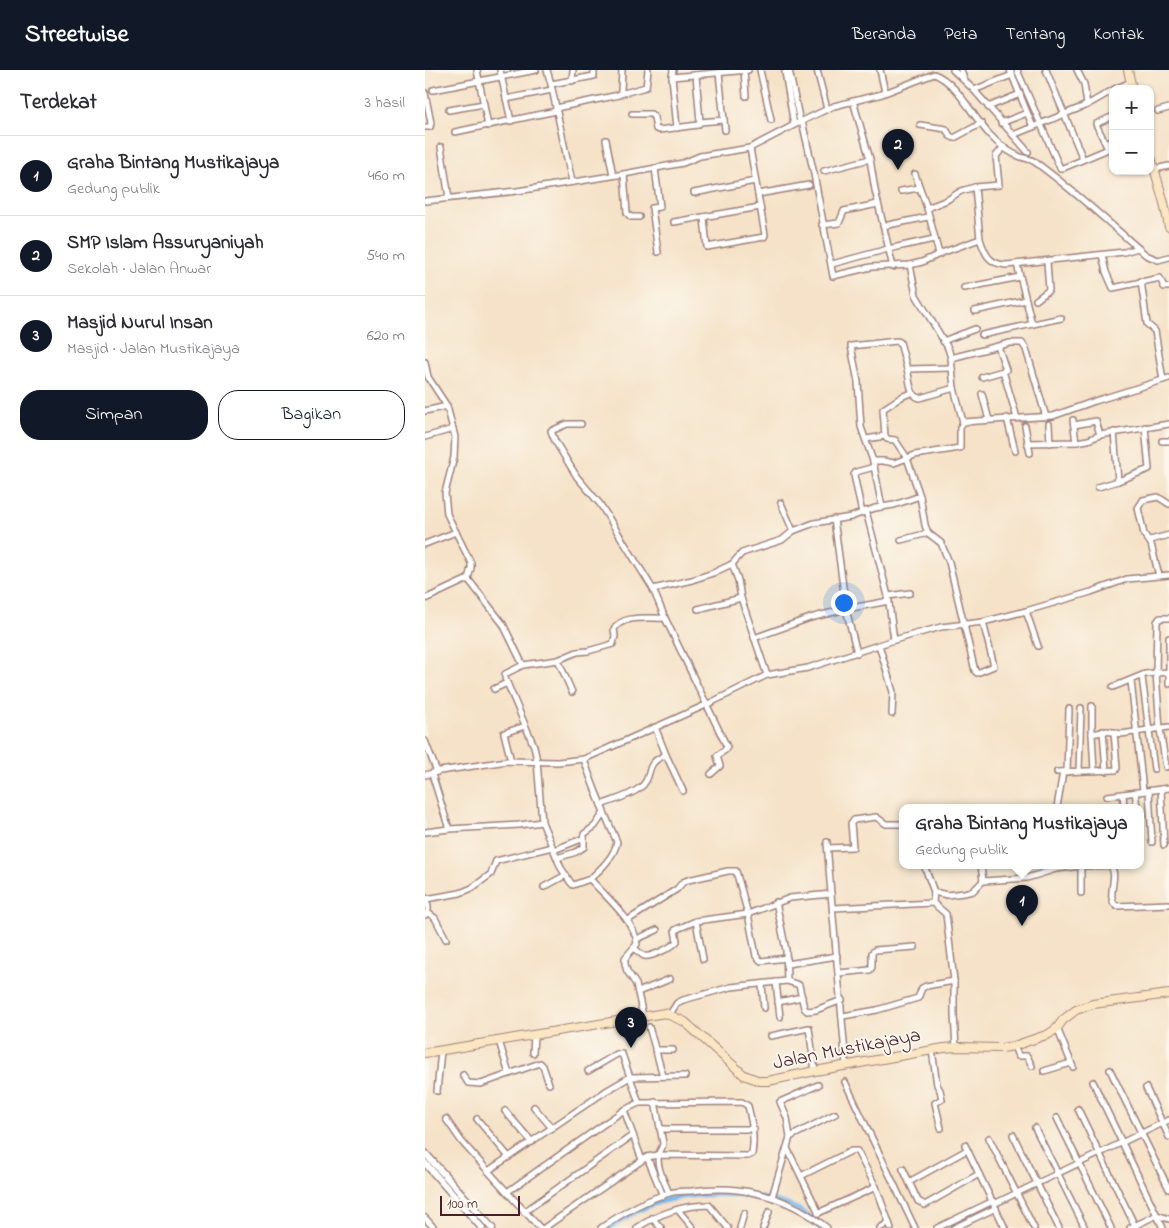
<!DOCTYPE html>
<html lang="id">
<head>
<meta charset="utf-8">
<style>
	body { margin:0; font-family:"Indie Flower",sans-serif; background:#f2f2f3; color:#2b2b33 }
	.controls { position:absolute; right:15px; top:15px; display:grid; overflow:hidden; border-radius:10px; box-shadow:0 1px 4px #0004 }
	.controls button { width:45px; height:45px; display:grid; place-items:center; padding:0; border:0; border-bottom:1px solid #e1e1e2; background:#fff; color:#2b2b33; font:25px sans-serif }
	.scale { position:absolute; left:15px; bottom:12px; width:80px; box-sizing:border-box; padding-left:5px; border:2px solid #4a1f2b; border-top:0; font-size:14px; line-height:18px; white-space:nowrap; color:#4a1f2b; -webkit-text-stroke:4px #fbf7ec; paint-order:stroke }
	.you { position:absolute; left:418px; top:532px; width:18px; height:18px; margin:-12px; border:4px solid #fff; border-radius:50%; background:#1a73e8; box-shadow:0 0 0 8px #1a73e833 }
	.badge { display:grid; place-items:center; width:32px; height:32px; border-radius:50%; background:#111827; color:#fff; font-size:16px; font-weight:700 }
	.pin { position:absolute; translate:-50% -41px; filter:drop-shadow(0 1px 2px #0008) }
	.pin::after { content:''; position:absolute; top:26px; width:18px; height:15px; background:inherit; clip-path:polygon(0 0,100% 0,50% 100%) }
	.popup { position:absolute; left:474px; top:734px; width:245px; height:65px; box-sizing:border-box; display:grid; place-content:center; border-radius:10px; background:#fff; filter:drop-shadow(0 1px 4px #0005); font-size:16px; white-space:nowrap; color:#7c7c81 }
	.popup b { font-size:19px; color:#2b2b33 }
	.popup::after { content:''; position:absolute; left:50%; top:100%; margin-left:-10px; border:10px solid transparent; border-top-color:#fff }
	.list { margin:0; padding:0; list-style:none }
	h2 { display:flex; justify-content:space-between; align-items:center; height:65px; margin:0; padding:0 20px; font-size:21px }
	h2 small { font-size:16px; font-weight:400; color:#7c7c81 }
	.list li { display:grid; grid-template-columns:32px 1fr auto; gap:15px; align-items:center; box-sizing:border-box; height:80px; padding:0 20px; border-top:1px solid #e1e1e2 }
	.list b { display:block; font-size:19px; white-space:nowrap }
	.list p { margin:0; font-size:16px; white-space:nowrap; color:#7c7c81 }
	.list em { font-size:16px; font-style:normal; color:#7c7c81 }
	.actions { display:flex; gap:10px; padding:15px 20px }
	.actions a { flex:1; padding:11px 0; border:1px solid #111827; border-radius:20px; text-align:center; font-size:18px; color:#111827 }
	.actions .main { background:#111827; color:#fff }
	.map { position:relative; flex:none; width:744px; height:1158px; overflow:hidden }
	header { display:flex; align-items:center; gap:30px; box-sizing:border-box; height:70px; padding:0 25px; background:#111827; color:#fff }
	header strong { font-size:24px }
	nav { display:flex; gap:28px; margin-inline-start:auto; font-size:18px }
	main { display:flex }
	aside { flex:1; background:#fff }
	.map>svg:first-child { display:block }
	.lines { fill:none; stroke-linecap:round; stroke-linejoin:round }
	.canal { stroke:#7ab9ee; stroke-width:5.5 }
	.minor-casing { stroke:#a0807a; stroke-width:8 }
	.tertiary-casing { stroke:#a0807a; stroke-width:9 }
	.secondary-casing { stroke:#a0807a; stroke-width:10 }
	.minor { stroke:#fff; stroke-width:5 }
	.tertiary { stroke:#fff; stroke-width:6 }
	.secondary { stroke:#fbe6c4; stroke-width:8 }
	.labels { text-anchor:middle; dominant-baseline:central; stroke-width:4; stroke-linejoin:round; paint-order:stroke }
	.street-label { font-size:20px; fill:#4a1f2b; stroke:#fbf7ec }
</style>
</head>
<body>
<header>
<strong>Streetwise</strong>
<nav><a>Beranda</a><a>Peta</a><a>Tentang</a><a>Kontak</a></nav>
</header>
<main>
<aside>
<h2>Terdekat<small>3 hasil</small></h2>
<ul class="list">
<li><span class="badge">1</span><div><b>Graha Bintang Mustikajaya</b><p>Gedung publik</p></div><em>460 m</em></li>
<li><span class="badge">2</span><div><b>SMP Islam Assuryaniyah</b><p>Sekolah · Jalan Anwar</p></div><em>540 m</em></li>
<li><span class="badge">3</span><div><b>Masjid Nurul Insan</b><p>Masjid · Jalan Mustikajaya</p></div><em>620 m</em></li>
</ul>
<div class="actions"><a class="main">Simpan</a><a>Bagikan</a></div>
</aside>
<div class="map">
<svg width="744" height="1158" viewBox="0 0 744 1158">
	<rect width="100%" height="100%" fill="#fbf7ec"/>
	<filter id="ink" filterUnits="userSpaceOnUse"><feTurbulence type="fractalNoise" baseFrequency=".02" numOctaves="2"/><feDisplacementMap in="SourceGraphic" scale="10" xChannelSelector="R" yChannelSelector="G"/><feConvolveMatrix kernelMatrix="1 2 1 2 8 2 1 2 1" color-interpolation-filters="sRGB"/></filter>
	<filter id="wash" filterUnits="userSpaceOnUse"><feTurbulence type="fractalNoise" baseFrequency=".0096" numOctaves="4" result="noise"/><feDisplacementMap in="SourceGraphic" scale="20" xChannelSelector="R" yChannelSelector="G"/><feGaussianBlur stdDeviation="1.12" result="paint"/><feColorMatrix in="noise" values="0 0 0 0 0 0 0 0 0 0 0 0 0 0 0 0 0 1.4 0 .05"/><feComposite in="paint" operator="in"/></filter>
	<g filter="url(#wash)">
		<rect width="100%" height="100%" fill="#f5e2c8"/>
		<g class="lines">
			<path class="canal" d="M184,1158C199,1148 215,1138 231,1133C271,1119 346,1121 382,1145C387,1149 391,1154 396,1158"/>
		</g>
	</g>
	<g filter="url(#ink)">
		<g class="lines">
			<defs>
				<g id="minor">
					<path d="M52,0L63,56"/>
					<path d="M75,0L86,51"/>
					<path d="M122,0L126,14L147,112"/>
					<path d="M248,0L247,7L252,58"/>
					<path d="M319,0L321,26"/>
					<path d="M335,0L346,50"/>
					<path d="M361,0L360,2L369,55"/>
					<path d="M364,0L375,52"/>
					<path d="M392,0L402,39"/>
					<path d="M455,0L460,22"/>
					<path d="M528,0L549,20L603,82"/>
					<path d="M536,0L539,9"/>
					<path d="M585,0L608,57"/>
					<path d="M592,0L635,98H638L688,77"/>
					<path d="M621,0L658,89"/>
					<path d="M652,0L659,14L662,35"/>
					<path d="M294,3L300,60"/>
					<path d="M247,7L323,0"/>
					<path d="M147,11L148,0"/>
					<path d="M126,14L169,6V0"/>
					<path d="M690,19L706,12"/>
					<path d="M8,20L111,0"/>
					<path d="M549,20L587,5"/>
					<path d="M0,23L6,53L5,57H0"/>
					<path d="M195,24L221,17L223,0"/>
					<path d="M81,29L127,20"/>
					<path d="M428,31L445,89L450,120L468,197"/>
					<path d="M563,37L595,24"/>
					<path d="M131,38L194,25L196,21L197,0"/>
					<path d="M24,40L59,34"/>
					<path d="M733,41L744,38"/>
					<path d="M207,44H226L229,47L231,59L234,60L273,55L275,52L271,5"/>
					<path d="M377,51L389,104L408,206L446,197L485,195L497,192L519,182L555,169C560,184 564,194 581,195L699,182L713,178"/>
					<path d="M275,52L299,50"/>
					<path d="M576,53L602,43"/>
					<path d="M495,55L521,59L525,66L529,68L557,53"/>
					<path d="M30,62L131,41"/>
					<path d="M588,65L662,35L688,20"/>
					<path d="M181,70L188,105"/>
					<path d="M681,74L688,70"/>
					<path d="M16,77L24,128"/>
					<path d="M683,79L671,54L688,46"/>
					<path d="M230,98L235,137L227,138L233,182"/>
					<path d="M730,99L744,96"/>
					<path d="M399,101L445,89"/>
					<path d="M199,104L202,143L206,147H214"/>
					<path d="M490,104L502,138"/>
					<path d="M476,121L494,118"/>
					<path d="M269,123L330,111"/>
					<path d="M333,124L384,115"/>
					<path d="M0,131L92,121L199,104L258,93L275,86L325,78L375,52L409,36L457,24L509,4C532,12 549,49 565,65C573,74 585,83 596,87C601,89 606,89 610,92C649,120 685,154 721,185L733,190L744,187"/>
					<path d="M279,148L282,177L339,167L340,165L325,78"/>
					<path d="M249,152L335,137"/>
					<path d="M397,155L414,153L419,141L453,134"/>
					<path d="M458,156L503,147"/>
					<path d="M555,169L550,117L574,115L571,86L579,77"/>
					<path d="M514,184L502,138L522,130L536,121L550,117"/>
					<path d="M677,185L681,202L688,218L735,208L739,217H744"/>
					<path d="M407,194L463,179L509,169"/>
					<path d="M592,194L607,254"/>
					<path d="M716,211L722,254L730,261L738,310"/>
					<path d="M539,218L595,207"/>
					<path d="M611,230L624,220L622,192"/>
					<path d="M550,241L601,230"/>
					<path d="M557,265L636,248"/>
					<path d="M518,271L550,259"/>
					<path d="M574,279L581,300L578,301L592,348"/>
					<path d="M526,288L585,273H597L601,279L621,347"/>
					<path d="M0,292L3,307L22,336L30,367L29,387L20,423L22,444L46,493V498L43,509L78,554L98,595"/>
					<path d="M482,299C485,309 484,326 495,328L529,318"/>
					<path d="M557,307L578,301"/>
					<path d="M557,324L564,350"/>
					<path d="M0,341L22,336"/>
					<path d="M582,348L590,381"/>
					<path d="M648,350L651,372"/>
					<path d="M538,352L628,346L670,331L744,308"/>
					<path d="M156,354H142L126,361L130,371L152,407L175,434L228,519L240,548L302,677L300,680L292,686L295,696L286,704"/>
					<path d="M624,354L625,373"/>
					<path d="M649,355L671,351L675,365"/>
					<path d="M600,356L605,383"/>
					<path d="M689,362L693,411"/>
					<path d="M460,366L458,339L478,326L487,323"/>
					<path d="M0,367L28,359"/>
					<path d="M441,369L460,366L462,369L470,370L482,388L495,426L500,455L503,463L516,473L524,492L550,601L552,603L569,596L558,552"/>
					<path d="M737,371H744"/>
					<path d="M602,373L651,372L663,370L675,365L744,354"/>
					<path d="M448,391H458L469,393L490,385L535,378V358L538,352L529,318L526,288L523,278L491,225L485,195"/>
					<path d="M673,417L693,411L724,399L720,357"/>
					<path d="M356,433L368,461"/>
					<path d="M457,437L448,391L436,357L433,312L426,276L472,271L475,272L482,299L527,298"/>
					<path d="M441,441L463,526L469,570"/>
					<path d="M437,443L429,405L431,402L449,397"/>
					<path d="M409,449L421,539L432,583"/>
					<path d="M476,470L503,463"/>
					<path d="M725,470L744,465"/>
					<path d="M0,474L31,462"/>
					<path d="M307,494L313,510L316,528L342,605"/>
					<path d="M734,506L726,474L719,464L713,438L718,430L733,427L744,434"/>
					<path d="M228,519L267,510L288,503L307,494L317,483L357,470L368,461L389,453L426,447L450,438L469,435L495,426"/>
					<path d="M463,526L485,523"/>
					<path d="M0,529L43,509"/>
					<path d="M273,539L316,528"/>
					<path d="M601,541L613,576"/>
					<path d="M329,568L385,548L421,539L464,531"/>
					<path d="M744,568V614"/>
					<path d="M454,575L468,622L467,644"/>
					<path d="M133,590L147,622"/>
					<path d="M717,607L729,699"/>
					<path d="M706,611L718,721"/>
					<path d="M688,617L720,604L744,602"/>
					<path d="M69,619L82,613"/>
					<path d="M667,636V664"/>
					<path d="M230,657L241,685L258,721"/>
					<path d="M678,661L681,701"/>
					<path d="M0,671L12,702"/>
					<path d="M159,689C168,718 180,745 192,772C189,787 176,799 165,809"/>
					<path d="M86,691L79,663L100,656"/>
					<path d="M741,697L735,659L731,603L732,552L735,548H744"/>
					<path d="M654,701L656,638"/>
					<path d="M669,701L667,664L682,661L696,664L744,657"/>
					<path d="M632,702L691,700L692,698L689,662"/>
					<path d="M642,702L644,639"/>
					<path d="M0,705L15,701L82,691L133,692L159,689L283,634L342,605L383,598L469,570L516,557L558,552L601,541L666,522L702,509L744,505"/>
					<path d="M736,719L739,775"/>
					<path d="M724,721L727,772"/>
					<path d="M710,722L712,737"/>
					<path d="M698,724L699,737"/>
					<path d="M682,726L744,718"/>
					<path d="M176,735C189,730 205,726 216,717C230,705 217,694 241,685"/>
					<path d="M632,737L638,702"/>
					<path d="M24,759L94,755L117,752"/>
					<path d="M0,762L24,759L7,704"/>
					<path d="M402,772L406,824"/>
					<path d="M403,778L428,777L426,753L429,750L451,747L461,754H478"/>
					<path d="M129,780L159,768"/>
					<path d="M132,788L151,782L159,777V764L170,756L178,744"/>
					<path d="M499,795L509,822L508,833"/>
					<path d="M556,795L558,811"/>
					<path d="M656,796V823"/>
					<path d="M119,817L141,805"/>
					<path d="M509,822L522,825L539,823L548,821L558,811L602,808L631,799L656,796L685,795C695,806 680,825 691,836L744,834"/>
					<path d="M1,829L35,823L47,818L66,804L71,791L127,777"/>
					<path d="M408,838L508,833L521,844L529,911V945L531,977"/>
					<path d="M3,843L10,848L21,869"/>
					<path d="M0,845C6,840 2,833 0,827"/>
					<path d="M203,850L252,819L258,812L263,810L303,801H311L323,844L331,886L336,891L362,888"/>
					<path d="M271,851L278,889"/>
					<path d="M212,869L232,860"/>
					<path d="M209,878C212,880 215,884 219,886C225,888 248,877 252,871L250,860L271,851L323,844L365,828L406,824L421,995"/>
					<path d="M362,894L412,886"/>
					<path d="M414,903L445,900L447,897V883L450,880L490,877"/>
					<path d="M362,911L374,915L379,938L382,941L391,940L417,930"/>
					<path d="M351,912L355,947"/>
					<path d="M337,914L339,938"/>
					<path d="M213,922L245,909"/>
					<path d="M353,932L377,927"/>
					<path d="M245,944L252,933L258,930L306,917L362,911L361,880L351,832"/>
					<path d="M218,946L211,914L202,901L200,894V888L212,874C211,852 179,825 165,809L148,815L146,813L136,798L117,752L112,691L109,676L80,608V604L98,595L133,590L152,582L163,581L188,574L190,566L189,559C198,544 225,549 240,548"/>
					<path d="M418,946L452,940L493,928L497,918L501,916L529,911"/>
					<path d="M224,957L238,1006"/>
					<path d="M632,958L648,997"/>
					<path d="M346,966L384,958L390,1001"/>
					<path d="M589,976L593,986H602L607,996"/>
					<path d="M230,980H248"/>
					<path d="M507,980L512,1015L515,1020L517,1029L510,1033L516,1058"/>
					<path d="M108,983L109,965"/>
					<path d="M685,1000L744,1119"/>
					<path d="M163,1001L192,984H197L214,1033"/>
					<path d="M619,1001L646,993"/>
					<path d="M84,1004L115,993L118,996L124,1014"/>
					<path d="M38,1005L43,1013L56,1014L84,1004L74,971"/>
					<path d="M420,1012L490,1158"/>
					<path d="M668,1012L738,1158"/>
					<path d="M721,1018L744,1067"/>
					<path d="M12,1021L16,981"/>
					<path d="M230,1032L238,1073C238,1078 235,1079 234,1084C230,1095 240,1113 244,1123"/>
					<path d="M109,1037L127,1058"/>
					<path d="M653,1039L711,1158"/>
					<path d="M199,1040L217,1090"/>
					<path d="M80,1041L107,1072"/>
					<path d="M632,1048L686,1158"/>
					<path d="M21,1049L37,1072L82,1122"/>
					<path d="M52,1049L84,1087"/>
					<path d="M610,1058L660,1158"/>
					<path d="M235,1059H329"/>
					<path d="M588,1065L634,1158"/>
					<path d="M365,1067L410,1044"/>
					<path d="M564,1068L609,1158"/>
					<path d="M540,1075L580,1158"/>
					<path d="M362,1078L394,1143"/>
					<path d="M222,1087L238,1126"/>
					<path d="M478,1099L493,1131L500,1135L554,1104"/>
					<path d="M63,1101L181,1021L205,1007L260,1006"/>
					<path d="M376,1106L426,1081H432L451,1117L466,1158"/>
					<path d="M484,1112L542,1080"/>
					<path d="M347,1127L365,1067L362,1048L355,1032L393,1015"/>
					<path d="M569,1134L744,1050"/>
					<path d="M253,1140L268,1158"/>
					<path d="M99,1142L208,1065"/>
					<path d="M393,1143L451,1117"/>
					<path d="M0,1148L9,1158"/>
					<path d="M227,1148L236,1158"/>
					<path d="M115,1158L82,1122L199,1040L214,1033L317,1032L323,1036C327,1053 330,1066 327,1084L323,1086L233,1085L222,1087L119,1158"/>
					<path d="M176,1158C196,1144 220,1130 244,1123C251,1121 259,1121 267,1121C315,1114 364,1126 402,1158"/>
					<path d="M212,1158C232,1144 259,1135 284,1135L303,1158"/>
					<path d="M315,1158L319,1143"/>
					<path d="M338,1158L344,1142"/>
					<path d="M455,1158L463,1153"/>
					<path d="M512,1158L568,1131"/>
					<path d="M529,1158L571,1138"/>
					<path d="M705,1158L732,1145L744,1149"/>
				</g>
				<g id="tertiary">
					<path d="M0,1083L67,1158"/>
					<path d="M0,1093L57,1158"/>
				</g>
				<g id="secondary">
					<path d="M703,0L707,19"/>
					<path d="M725,84L739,133L744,157"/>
					<path d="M0,983L240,943L260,952L319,1005L335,1011H343L390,1001L519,978L531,977L577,978L589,976L624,964L632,958L638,950L651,940L668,934L744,924"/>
				</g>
			</defs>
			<use href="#minor" class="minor-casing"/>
			<use href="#tertiary" class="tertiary-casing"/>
			<use href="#secondary" class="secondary-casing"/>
			<use href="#minor" class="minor"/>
			<use href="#tertiary" class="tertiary"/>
			<use href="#secondary" class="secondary"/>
		</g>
	</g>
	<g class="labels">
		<g class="street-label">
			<text transform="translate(422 980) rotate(-11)">Jalan Mustikajaya</text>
		</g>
	</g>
</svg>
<div class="controls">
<button>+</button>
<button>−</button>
</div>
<div class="scale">100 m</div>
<div class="you"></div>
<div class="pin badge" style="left:597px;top:856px">1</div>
<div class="popup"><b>Graha Bintang Mustikajaya</b>Gedung publik</div>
<div class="pin badge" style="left:473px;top:100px">2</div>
<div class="pin badge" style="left:206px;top:978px">3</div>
</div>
</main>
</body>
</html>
